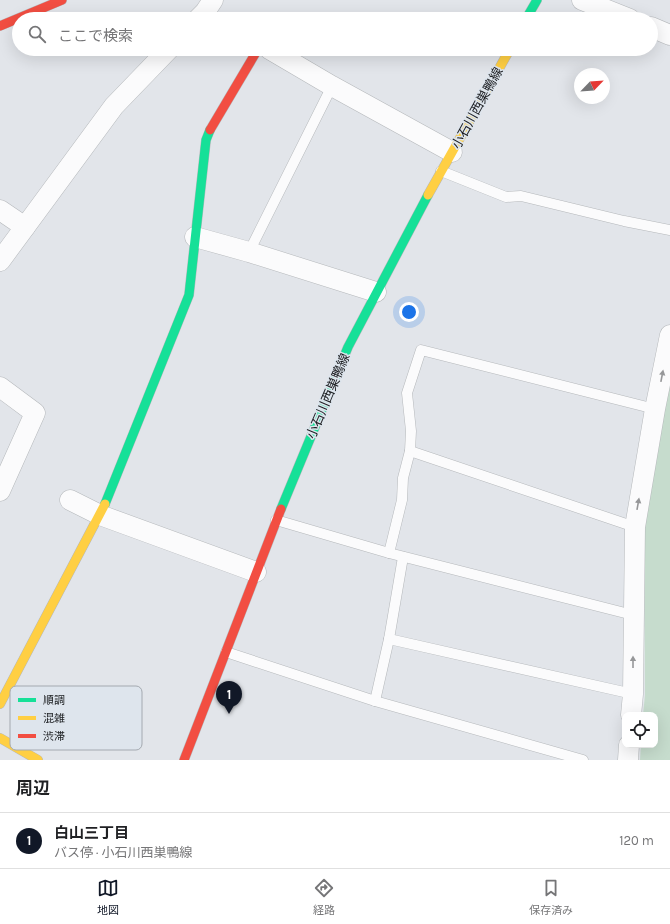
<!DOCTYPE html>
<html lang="ja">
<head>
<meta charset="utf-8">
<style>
	body { margin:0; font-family:Karla,"Noto Sans JP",sans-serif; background:#f2f2f2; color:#202124 }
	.controls { position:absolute; right:12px; bottom:12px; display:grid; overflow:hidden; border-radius:8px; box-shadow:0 4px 16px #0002 }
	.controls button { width:36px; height:36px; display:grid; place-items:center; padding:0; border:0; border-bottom:1px solid #e0e0e0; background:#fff; color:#202124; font:20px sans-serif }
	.compass { position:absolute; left:574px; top:68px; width:36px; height:36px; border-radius:50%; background:#fff; box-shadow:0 4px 16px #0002; rotate:65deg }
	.you { position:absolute; left:409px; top:312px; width:14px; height:14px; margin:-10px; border:3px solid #fff; border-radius:50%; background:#1a73e8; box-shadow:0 0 0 6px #1a73e833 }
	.badge { display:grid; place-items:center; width:26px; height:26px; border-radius:50%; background:#111827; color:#fff; font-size:13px; font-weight:700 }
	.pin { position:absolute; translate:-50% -33px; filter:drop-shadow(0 1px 2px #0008) }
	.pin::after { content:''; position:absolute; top:21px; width:14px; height:12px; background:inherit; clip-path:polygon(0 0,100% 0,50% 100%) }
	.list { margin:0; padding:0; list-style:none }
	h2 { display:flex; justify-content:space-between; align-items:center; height:52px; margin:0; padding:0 16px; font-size:17px }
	h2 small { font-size:13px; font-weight:400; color:#757577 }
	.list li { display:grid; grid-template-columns:26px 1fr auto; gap:12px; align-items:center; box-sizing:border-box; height:56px; padding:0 16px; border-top:1px solid #e0e0e0 }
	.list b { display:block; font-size:15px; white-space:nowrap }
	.list p { margin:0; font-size:13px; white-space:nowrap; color:#757577 }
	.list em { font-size:13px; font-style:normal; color:#757577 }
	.icon { flex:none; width:22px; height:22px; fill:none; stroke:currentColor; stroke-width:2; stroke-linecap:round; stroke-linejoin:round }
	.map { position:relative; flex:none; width:670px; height:760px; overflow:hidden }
	.search { position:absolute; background:#fff; box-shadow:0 4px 16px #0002; left:12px; right:12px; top:12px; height:44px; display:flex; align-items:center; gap:10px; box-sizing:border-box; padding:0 14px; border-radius:22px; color:#757577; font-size:15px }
	.sheet { height:108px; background:#fff }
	nav { display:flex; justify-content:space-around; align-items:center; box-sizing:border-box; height:56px; border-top:1px solid #e0e0e0; background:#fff; font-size:11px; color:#757577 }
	nav a { display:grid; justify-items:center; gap:2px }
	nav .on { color:#111827 }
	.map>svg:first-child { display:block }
	.green { fill:#c6dccd }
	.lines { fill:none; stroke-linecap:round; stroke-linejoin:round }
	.lane-casing { stroke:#b5b8bb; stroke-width:11 }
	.street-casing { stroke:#b5b8bb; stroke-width:21 }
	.fast-casing { stroke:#b5b8bb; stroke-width:10 }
	.slow-casing { stroke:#b5b8bb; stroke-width:10 }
	.jam-casing { stroke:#b5b8bb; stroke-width:10 }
	.lane { stroke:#fbfbfc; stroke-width:10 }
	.street { stroke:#fbfbfc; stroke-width:20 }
	.fast { stroke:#16e098; stroke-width:9 }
	.slow { stroke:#ffcf43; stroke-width:9 }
	.jam { stroke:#f24e42; stroke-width:9 }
	.oneway { fill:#969799 }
	.labels { text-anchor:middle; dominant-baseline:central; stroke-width:3; stroke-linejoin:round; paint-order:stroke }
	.street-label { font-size:13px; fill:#1b1d20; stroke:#dee5ed }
	.key { fill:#dee5ed; stroke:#a4a9b0; stroke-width:1 }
	.key-label { font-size:11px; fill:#1b1d20 }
</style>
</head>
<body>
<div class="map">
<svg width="670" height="760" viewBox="0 0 670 760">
	<rect width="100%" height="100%" fill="#e2e5ea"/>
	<path class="green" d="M670,383V760H640L641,745H655V715H643L645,695L644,521Z"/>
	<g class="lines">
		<defs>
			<g id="lane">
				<path d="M441,171L506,197L521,196L624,221L670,230"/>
				<path d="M249,252L332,86"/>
				<path d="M410,451L635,527"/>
				<path d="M276,520L389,553L633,615"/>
				<path d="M389,553L402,500L403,478L410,451L411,431L407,393L421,350L655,409"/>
				<path d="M389,639L633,694"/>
				<path d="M226,652L375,701L583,760"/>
				<path d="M375,701L389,639L403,557"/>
			</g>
			<g id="street">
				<path d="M582,0L630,19"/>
				<path d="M198,19L205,12L213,0"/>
				<path d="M651,27L670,35"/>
				<path d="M269,49L332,86L452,152"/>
				<path d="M0,210L25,227"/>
				<path d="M195,237L249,252L376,292"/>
				<path d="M0,261L114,106L169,49"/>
				<path d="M0,387L35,413L0,491"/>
				<path d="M70,500L100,515L256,572"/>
				<path d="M631,715L633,694L635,527L655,409L670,335"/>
				<path d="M628,760L629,745"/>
			</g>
			<g id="fast">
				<path d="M526,19L537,0"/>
				<path d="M105,504L189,295L206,140L210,130"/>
				<path d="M281,509L348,347L428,195"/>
			</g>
			<g id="slow">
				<path d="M428,195L510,49"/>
				<path d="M0,704L105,504"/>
				<path d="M0,738L38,760"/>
			</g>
			<g id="jam">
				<path d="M0,26L62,0"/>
				<path d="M210,130L258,49"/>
				<path d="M184,760L281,509"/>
			</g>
		</defs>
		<use href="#lane" class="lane-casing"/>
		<use href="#street" class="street-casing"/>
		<use href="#fast" class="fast-casing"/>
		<use href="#slow" class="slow-casing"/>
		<use href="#jam" class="jam-casing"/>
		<use href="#lane" class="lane"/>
		<use href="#street" class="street"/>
		<use href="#fast" class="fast"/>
		<use href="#slow" class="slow"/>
		<use href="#jam" class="jam"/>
	</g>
	<defs><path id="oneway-solid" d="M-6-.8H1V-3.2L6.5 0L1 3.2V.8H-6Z"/></defs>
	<g class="oneway">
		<use href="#oneway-solid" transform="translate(662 376) rotate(-79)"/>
		<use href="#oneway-solid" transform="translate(638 504) rotate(-80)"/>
		<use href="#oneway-solid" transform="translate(633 662) rotate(-90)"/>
	</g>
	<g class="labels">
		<g class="street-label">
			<text transform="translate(477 108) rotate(-61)">小石川西巣鴨線</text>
			<text transform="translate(328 396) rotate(-67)">小石川西巣鴨線</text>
		</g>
	</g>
	<rect x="10" y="686" width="132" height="64" rx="6" class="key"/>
	<rect x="18" y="698" width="18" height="4" fill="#16e098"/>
	<rect x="18" y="716" width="18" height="4" fill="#ffcf43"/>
	<rect x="18" y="734" width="18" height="4" fill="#f24e42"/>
	<g class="key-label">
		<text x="43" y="704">順調</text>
		<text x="43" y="722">混雑</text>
		<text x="43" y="740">渋滞</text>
	</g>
</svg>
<div class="controls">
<button><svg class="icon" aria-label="locate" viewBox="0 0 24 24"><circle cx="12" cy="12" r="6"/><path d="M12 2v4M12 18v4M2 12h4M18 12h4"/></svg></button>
</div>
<svg class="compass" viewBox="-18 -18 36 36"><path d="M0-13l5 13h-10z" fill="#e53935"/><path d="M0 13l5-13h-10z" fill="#757577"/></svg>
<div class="you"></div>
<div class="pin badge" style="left:229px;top:714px">1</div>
<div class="search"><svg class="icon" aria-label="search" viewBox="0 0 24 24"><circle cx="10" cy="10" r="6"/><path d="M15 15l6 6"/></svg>ここで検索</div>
</div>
<section class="sheet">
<h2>周辺<small></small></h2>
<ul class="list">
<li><span class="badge">1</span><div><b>白山三丁目</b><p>バス停 · 小石川西巣鴨線</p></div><em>120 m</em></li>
</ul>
</section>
<nav>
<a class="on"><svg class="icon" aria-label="map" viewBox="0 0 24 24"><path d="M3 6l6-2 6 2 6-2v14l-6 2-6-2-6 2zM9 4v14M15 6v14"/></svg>地図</a>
<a><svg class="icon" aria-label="directions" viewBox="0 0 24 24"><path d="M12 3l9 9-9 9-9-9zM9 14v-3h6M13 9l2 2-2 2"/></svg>経路</a>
<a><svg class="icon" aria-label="saved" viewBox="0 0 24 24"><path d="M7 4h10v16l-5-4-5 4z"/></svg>保存済み</a>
</nav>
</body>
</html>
